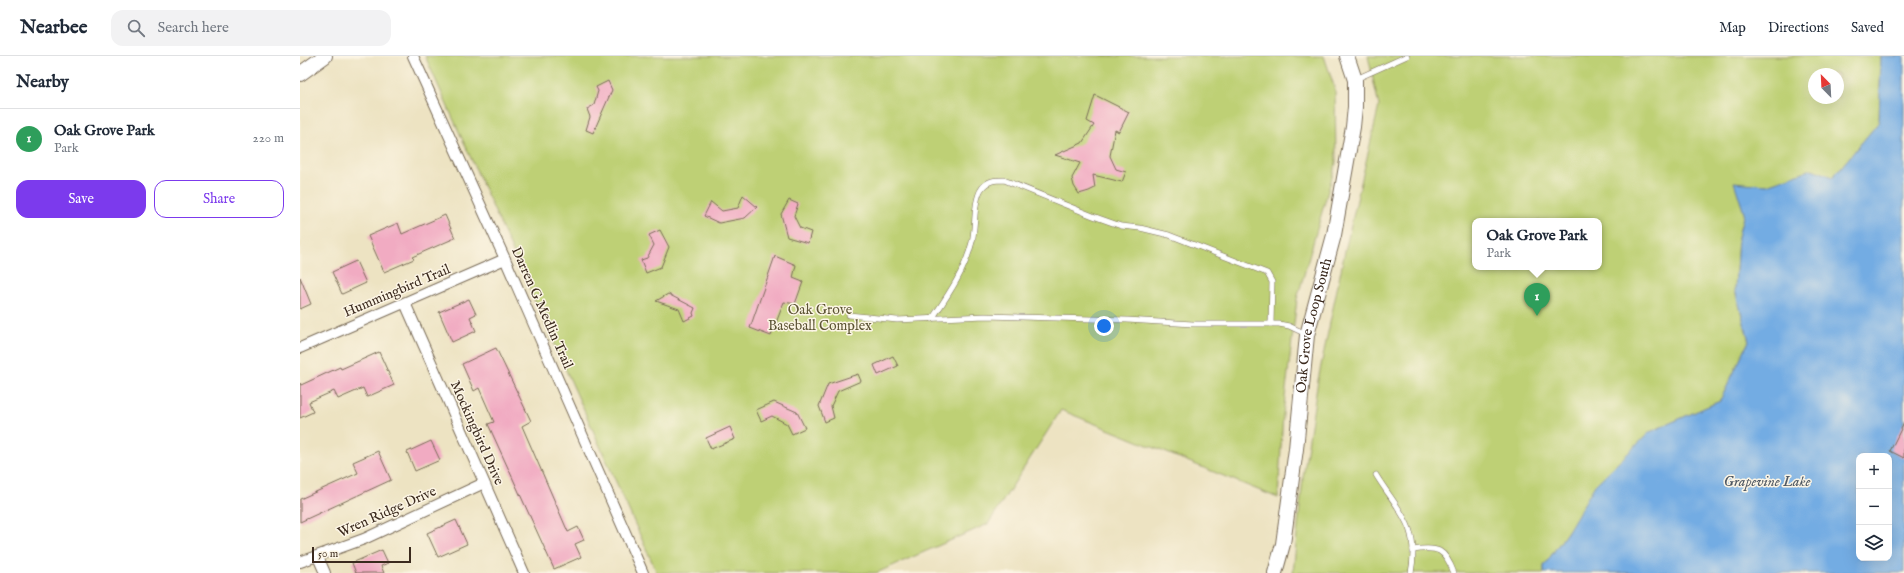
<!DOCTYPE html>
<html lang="en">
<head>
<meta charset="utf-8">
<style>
	body { margin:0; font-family:"IM FELL English",serif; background:#f2f2f3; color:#1f2937 }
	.controls { position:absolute; right:12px; bottom:12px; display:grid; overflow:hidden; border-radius:8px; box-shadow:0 4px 16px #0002 }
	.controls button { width:36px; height:36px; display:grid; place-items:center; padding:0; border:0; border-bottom:1px solid #e0e1e3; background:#fff; color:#1f2937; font:20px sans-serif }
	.compass { position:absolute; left:1508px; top:12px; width:36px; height:36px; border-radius:50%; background:#fff; box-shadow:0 4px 16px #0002; rotate:336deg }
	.scale { position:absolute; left:12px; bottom:10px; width:99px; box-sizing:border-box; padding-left:4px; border:2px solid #3b2a1e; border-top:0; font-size:11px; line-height:14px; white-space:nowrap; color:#3b2a1e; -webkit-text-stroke:3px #fcf5e5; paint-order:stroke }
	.you { position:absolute; left:804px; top:270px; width:14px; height:14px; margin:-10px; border:3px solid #fff; border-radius:50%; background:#1a73e8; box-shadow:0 0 0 6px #1a73e833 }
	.badge { display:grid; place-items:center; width:26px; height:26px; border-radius:50%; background:#7c3aed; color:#fff; font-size:13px; font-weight:700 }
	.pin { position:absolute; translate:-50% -33px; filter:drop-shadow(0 1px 2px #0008) }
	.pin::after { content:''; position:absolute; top:21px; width:14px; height:12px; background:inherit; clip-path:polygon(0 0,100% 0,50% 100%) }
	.popup { position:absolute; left:1172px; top:162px; width:130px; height:52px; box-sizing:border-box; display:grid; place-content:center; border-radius:8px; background:#fff; filter:drop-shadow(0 1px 3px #0005); font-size:13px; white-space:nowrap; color:#747a83 }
	.popup b { font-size:15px; color:#1f2937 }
	.popup::after { content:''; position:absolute; left:50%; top:100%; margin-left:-8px; border:8px solid transparent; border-top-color:#fff }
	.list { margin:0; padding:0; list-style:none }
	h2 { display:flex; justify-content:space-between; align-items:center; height:52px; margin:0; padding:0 16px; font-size:17px }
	h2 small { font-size:13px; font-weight:400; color:#747a83 }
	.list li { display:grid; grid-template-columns:26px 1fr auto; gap:12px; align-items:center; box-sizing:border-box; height:60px; padding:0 16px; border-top:1px solid #e0e1e3 }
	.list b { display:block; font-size:15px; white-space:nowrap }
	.list p { margin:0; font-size:13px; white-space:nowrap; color:#747a83 }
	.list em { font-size:13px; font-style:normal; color:#747a83 }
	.actions { display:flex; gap:8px; padding:12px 16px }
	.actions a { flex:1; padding:9px 0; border:1px solid #7c3aed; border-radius:12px; text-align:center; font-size:14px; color:#7c3aed }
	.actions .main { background:#7c3aed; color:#fff }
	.icon { flex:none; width:22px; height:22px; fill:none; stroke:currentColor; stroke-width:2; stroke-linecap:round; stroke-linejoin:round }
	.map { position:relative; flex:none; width:1604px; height:517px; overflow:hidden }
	header { display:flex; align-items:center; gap:24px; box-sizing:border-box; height:56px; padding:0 20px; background:#fff; border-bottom:1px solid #e0e1e3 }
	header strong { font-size:19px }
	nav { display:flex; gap:22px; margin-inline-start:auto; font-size:14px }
	.search { width:280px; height:36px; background:#f2f2f3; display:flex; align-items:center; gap:10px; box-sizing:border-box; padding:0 14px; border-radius:12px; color:#747a83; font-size:15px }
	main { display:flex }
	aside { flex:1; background:#fff }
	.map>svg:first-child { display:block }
	.green { fill:#bed074; stroke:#7c7d49; fill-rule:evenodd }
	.water { fill:#73ace3; stroke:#576b80; fill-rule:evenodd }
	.building { fill:#f1abc2 }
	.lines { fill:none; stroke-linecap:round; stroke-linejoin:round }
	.lane-casing { stroke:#796b57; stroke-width:6 }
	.street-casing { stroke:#796b57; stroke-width:12 }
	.secondary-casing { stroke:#796b57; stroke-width:16 }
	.lane { stroke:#fff; stroke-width:5 }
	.street { stroke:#fff; stroke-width:10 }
	.secondary { stroke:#fff; stroke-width:14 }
	.labels { text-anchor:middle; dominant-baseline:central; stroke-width:3; stroke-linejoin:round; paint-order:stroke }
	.street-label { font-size:14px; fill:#3b2a1e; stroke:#fcf5e5 }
	.park-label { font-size:14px; fill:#5c5434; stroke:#fcf5e5 }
	.water-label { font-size:15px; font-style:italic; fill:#4f5863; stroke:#fcf5e5 }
</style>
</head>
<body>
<header>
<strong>Nearbee</strong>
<div class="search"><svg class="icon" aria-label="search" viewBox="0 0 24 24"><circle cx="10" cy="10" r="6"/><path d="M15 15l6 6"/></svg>Search here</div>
<nav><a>Map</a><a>Directions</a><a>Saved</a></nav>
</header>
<main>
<aside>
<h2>Nearby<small></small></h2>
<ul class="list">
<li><span class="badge" style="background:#2e9e5b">1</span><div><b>Oak Grove Park</b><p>Park</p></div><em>220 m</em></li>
</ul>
<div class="actions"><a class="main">Save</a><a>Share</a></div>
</aside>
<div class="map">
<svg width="1604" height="517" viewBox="0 0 1604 517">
	<rect width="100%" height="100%" fill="#fcf5e5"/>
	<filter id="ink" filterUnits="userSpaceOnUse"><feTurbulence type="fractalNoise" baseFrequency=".025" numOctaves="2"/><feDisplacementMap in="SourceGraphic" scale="8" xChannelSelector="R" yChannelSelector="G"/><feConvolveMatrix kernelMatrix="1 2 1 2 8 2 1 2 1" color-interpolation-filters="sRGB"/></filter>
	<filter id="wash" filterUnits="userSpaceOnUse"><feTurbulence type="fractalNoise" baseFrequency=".012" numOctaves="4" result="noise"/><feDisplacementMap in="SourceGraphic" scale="16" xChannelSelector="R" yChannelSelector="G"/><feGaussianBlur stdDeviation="0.9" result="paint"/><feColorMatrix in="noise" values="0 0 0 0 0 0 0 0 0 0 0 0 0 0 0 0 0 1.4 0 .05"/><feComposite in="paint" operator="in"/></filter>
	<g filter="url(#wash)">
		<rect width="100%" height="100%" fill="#ede3c2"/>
		<g class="green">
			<path d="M125,0H1024L1035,33L1036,107L997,243L983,358L978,442L761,354L688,468L576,517H357Z"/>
			<path d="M1068,0H1581L1579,66L1533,121L1512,113L1467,129L1435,127L1444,157L1438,181L1435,234L1449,285L1420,345L1350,376L1268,475L1244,510V517H993L1003,422L1018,324L1045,195L1079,50ZM1514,18H1538V42H1514ZM1175,165H1299V211H1175Z"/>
		</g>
		<path class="water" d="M1581,0H1604V517H1244V510L1268,475L1295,429L1350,376L1420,345L1449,285L1435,234L1438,181L1444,157L1434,126L1467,129L1512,113L1533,121L1579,66ZM1559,400H1589V502H1559Z"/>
		<g id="blocks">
			<g class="building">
				<path d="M308,25L312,34L293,77L286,74L290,61L287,53L294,49L298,35L296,31Z"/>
				<path d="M795,39L829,56L819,76L815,74L810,100L816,113L826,116L822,126L793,119L795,132L789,135L779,138L774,130L772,122L780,107L755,99L782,87L794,69L787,65Z"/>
				<path d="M443,139L457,151L445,162L419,167L404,160L411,146L422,155L438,152Z"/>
				<path d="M489,144L498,148L494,160L500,172L511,176L508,187L487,181L481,158Z"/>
				<path d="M145,159L155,182L112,201L114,203L84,216L68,180L98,167L102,178Z"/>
				<path d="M360,174L369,191L361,211L346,217L341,204L347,202L354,189L349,179Z"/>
				<path d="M475,200L496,209L493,222L503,226L495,248L484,246L471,280L450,272Z"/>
				<path d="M56,205L66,227L42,238L32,216Z"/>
				<path d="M0,221L11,248L0,253Z"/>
				<path d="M368,238L395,252L393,257L394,260L384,265L379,253L356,245Z"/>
				<path d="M169,243L176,258L170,261L176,275L152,286L139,256Z"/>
				<path d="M196,292L231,365L222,370L268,476L278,471L284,484L275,488L281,501L254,513L188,368L194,366L179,332L174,335L162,308Z"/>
				<path d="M79,296L94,329L67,341L63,332L38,343L34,335L9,346L13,356L0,362V327L1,329L40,311L41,313Z"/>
				<path d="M593,300L598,310L578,319L574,309Z"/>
				<path d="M558,318L561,325L538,335L531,350L534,362L525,366L519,350L528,328Z"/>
				<path d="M474,346L497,356L505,372L492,378L487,368L472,360L461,365L456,354Z"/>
				<path d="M1604,367V402L1590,395Z"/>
				<path d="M430,371L435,383L411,393L406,382Z"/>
				<path d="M131,385L140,404L115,415L107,396Z"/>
				<path d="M78,395L91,424L0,466V443L58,417L53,406Z"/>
				<path d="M156,464L167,488L138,501L127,477Z"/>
				<path d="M82,494L88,507L81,510L84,517H56L52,507Z"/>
			</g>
		</g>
	</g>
	<g filter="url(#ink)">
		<use href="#blocks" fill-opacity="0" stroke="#796b57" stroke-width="1"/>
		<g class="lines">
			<defs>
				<g id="lane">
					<path d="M1056,23L1107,0"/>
					<path d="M549,259L597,264L685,260L827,264L893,268H979L989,270L1006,278"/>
					<path d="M632,263C648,239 665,215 672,186C676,171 673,144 682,132C688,124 696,124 704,124L793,160L821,170L840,172L869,179L967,217L972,226L971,268"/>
					<path d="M1076,419C1098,455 1120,469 1111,517"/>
					<path d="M1113,494C1138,490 1145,493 1154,517"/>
				</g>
				<g id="street">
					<path d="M113,0L205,203L343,517"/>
					<path d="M105,247L224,517"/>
					<path d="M0,292L205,203"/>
					<path d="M18,501L25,517"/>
					<path d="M0,506L64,483L184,427"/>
				</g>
				<g id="secondary">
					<path d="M0,18L25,0"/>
					<path id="s1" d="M975,517L983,488L996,393L1007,279L1034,179L1053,71L1055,51V24L1047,0"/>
				</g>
			</defs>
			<use href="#lane" class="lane-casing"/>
			<use href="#street" class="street-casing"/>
			<use href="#secondary" class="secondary-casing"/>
			<use href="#lane" class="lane"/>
			<use href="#street" class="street"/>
			<use href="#secondary" class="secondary"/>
		</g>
	</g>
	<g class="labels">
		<g class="street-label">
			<text transform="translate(97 235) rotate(-23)">Hummingbird Trail</text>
			<text transform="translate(242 252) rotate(66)">Darren G Medlin Trail</text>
			<text stroke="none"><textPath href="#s1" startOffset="251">Oak Grove Loop South</textPath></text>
			<text transform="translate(177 377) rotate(66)">Mockingbird Drive</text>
			<text transform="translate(87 456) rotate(-24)">Wren Ridge Drive</text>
		</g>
		<g class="park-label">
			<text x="520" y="254">Oak Grove<tspan x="520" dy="16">Baseball Complex</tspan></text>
		</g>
		<g class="water-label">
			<text x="1467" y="425">Grapevine Lake</text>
		</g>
	</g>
</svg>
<div class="controls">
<button>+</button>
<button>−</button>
<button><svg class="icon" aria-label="layers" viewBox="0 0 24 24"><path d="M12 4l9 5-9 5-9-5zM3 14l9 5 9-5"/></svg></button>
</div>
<svg class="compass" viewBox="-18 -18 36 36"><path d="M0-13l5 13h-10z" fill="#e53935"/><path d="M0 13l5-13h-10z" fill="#747a83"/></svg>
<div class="scale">50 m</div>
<div class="you"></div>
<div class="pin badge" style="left:1237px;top:260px;background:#2e9e5b">1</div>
<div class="popup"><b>Oak Grove Park</b>Park</div>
</div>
</main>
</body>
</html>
